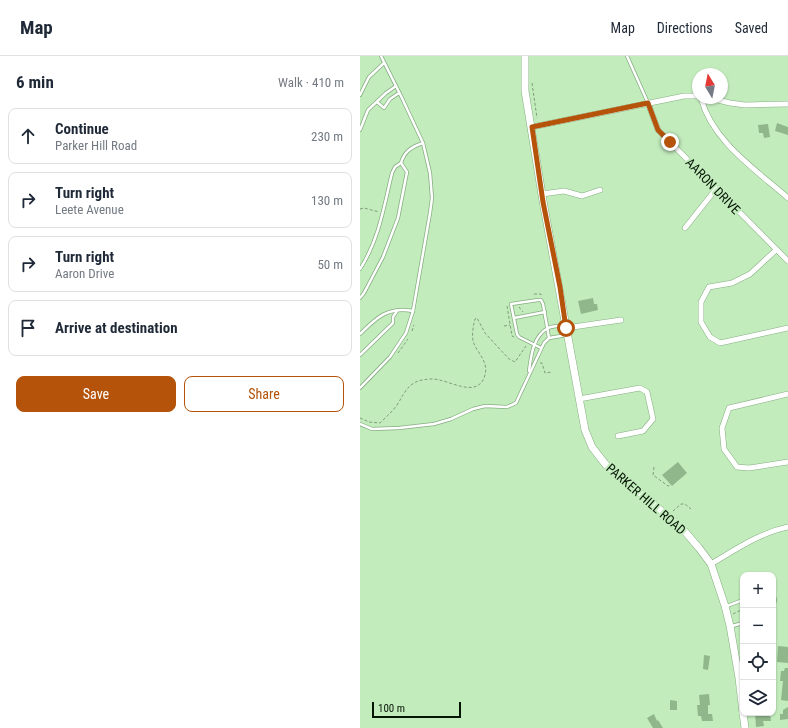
<!DOCTYPE html>
<html lang="en">
<head>
<meta charset="utf-8">
<style>
	body { margin:0; font-family:"Roboto Condensed",sans-serif; background:#f6f6f7; color:#1f2937 }
	.controls { position:absolute; right:12px; bottom:12px; display:grid; overflow:hidden; border-radius:8px; box-shadow:0 1px 3px #0004 }
	.controls button { width:36px; height:36px; display:grid; place-items:center; padding:0; border:0; border-bottom:1px solid #e0e1e3; background:#fff; color:#1f2937; font:20px sans-serif }
	.compass { position:absolute; left:332px; top:12px; width:36px; height:36px; border-radius:50%; background:#fff; box-shadow:0 1px 3px #0004; rotate:350deg }
	.scale { position:absolute; left:12px; bottom:10px; width:89px; box-sizing:border-box; padding-left:4px; border:2px solid #061405; border-top:0; font-size:11px; line-height:14px; white-space:nowrap; color:#061405; -webkit-text-stroke:3px #c3ecbd; paint-order:stroke }
	.stop { position:absolute; width:12px; height:12px; margin:-9px; border:3px solid #b45309; border-radius:50%; background:#fff }
	.stop.end { background:#b45309; border-color:#fff; box-shadow:0 1px 4px #0008 }
	.list { margin:0; padding:0; list-style:none }
	h2 { display:flex; justify-content:space-between; align-items:center; height:52px; margin:0; padding:0 16px; font-size:17px }
	h2 small { font-size:13px; font-weight:400; color:#747a83 }
	.list li { display:grid; grid-template-columns:26px 1fr auto; gap:12px; align-items:center; box-sizing:border-box; height:56px; margin:0 8px 8px; padding:0 8px; border:1px solid #e0e1e3; border-radius:8px }
	.list b { display:block; font-size:15px; white-space:nowrap }
	.list p { margin:0; font-size:13px; white-space:nowrap; color:#747a83 }
	.list em { font-size:13px; font-style:normal; color:#747a83 }
	.actions { display:flex; gap:8px; padding:12px 16px }
	.actions a { flex:1; padding:9px 0; border:1px solid #b45309; border-radius:8px; text-align:center; font-size:14px; color:#b45309 }
	.actions .main { background:#b45309; color:#fff }
	.icon { flex:none; width:22px; height:22px; fill:none; stroke:currentColor; stroke-width:2; stroke-linecap:round; stroke-linejoin:round }
	.map { position:relative; flex:none; width:428px; height:672px; overflow:hidden }
	header { display:flex; align-items:center; gap:24px; box-sizing:border-box; height:56px; padding:0 20px; background:#fff; border-bottom:1px solid #e0e1e3 }
	header strong { font-size:19px }
	nav { display:flex; gap:22px; margin-inline-start:auto; font-size:14px }
	main { display:flex }
	aside { flex:1; background:#fff }
	.map>svg:first-child { display:block }
	.building { fill:#90b78b }
	.lines { fill:none; stroke-linecap:round; stroke-linejoin:round }
	.lane-casing { stroke:#86ad82; stroke-width:4 }
	.street-casing { stroke:#86ad82; stroke-width:6 }
	.secondary-casing { stroke:#86ad82; stroke-width:8 }
	.path { stroke:#7e9d7a; stroke-width:1; stroke-dasharray:3 2; stroke-linecap:butt }
	.lane { stroke:#fff; stroke-width:2.5 }
	.street { stroke:#fff; stroke-width:5 }
	.secondary { stroke:#fff; stroke-width:7 }
	.route { stroke:#b45309; stroke-width:5 }
	.labels { text-anchor:middle; dominant-baseline:central; stroke-width:4; stroke-linejoin:round; paint-order:stroke }
	.street-label { font-size:13px; fill:#061405; stroke:#c3ecbd }
</style>
</head>
<body>
<header>
<strong>Map</strong>
<nav><a>Map</a><a>Directions</a><a>Saved</a></nav>
</header>
<main>
<aside>
<h2>6 min<small>Walk · 410 m</small></h2>
<ul class="list">
<li><svg class="icon" aria-label="ahead" viewBox="0 0 24 24"><path d="M12 20V5M6 11l6-6 6 6"/></svg><div><b>Continue</b><p>Parker Hill Road</p></div><em>230 m</em></li>
<li><svg class="icon" aria-label="right" viewBox="0 0 24 24"><path d="M7 20v-9h11M14 6l5 5-5 5"/></svg><div><b>Turn right</b><p>Leete Avenue</p></div><em>130 m</em></li>
<li><svg class="icon" aria-label="right" viewBox="0 0 24 24"><path d="M7 20v-9h11M14 6l5 5-5 5"/></svg><div><b>Turn right</b><p>Aaron Drive</p></div><em>50 m</em></li>
<li><svg class="icon" aria-label="arrive" viewBox="0 0 24 24"><path d="M6 21V4h12l-3 4 3 4H6"/></svg><div><b>Arrive at destination</b></div></li>
</ul>
<div class="actions"><a class="main">Save</a><a>Share</a></div>
</aside>
<div class="map">
<svg width="428" height="672" viewBox="0 0 428 672">
	<rect width="100%" height="100%" fill="#c3ecbd"/>
	<g class="building">
		<path d="M417,67L428,71V79L415,75Z"/>
		<path d="M408,68L410,81L404,82L403,77H399L398,69Z"/>
		<path d="M233,242L234,248H237L238,254L221,258L218,245Z"/>
		<path d="M318,406L327,417L312,430L302,419Z"/>
		<path d="M418,590L428,591V607L417,606Z"/>
		<path d="M344,599L350,600L348,614L343,613Z"/>
		<path d="M425,612H428V645L421,644L423,625H420L421,615H424Z"/>
		<path d="M349,638L350,649H348V658H352L353,665H342L341,660H338L337,649H340L339,639Z"/>
		<path d="M310,644L317,645V654H310Z"/>
		<path d="M428,651V663L420,664V658H423V654Z"/>
		<path d="M395,657H410L411,665H403L404,670L396,671Z"/>
		<path d="M294,658L297,665L298,664L303,672H293L287,662Z"/>
	</g>
	<g class="lines">
		<defs>
			<g id="lane">
				<path d="M267,0L288,47"/>
				<path d="M0,39L9,21L24,7"/>
				<path d="M17,46L24,52L30,43L39,37"/>
				<path d="M0,74L8,54L26,37L36,30"/>
				<path d="M0,213C19,184 24,150 32,117L35,111L41,107C44,96 51,91 63,87"/>
				<path d="M0,242L4,237L23,201L38,162L47,116L41,107"/>
				<path d="M154,262L185,256"/>
				<path d="M0,278C16,262 28,250 53,255"/>
				<path d="M181,292L159,281L157,278L151,248L178,244H181L183,248L189,282"/>
				<path d="M0,299L33,267V261L37,255"/>
				<path d="M169,315C171,300 173,280 188,272C193,270 199,270 204,269"/>
				<path d="M0,332L30,301L46,277L53,255L70,157L72,142L70,117L63,87L41,40L21,0"/>
				<path d="M0,368L12,373L39,372L74,368L91,363L113,353L125,350L147,351L156,347L184,287L189,282L207,279"/>
				<path d="M413,538L415,544L413,551"/>
				<path d="M367,550L383,544"/>
				<path d="M372,570L383,567"/>
			</g>
			<g id="street">
				<path d="M341,42C352,85 396,114 428,142"/>
				<path d="M350,42L370,47L385,49L428,48"/>
				<path d="M288,47L298,74L428,205"/>
				<path d="M172,71L324,40H338"/>
				<path d="M182,138L204,135L222,140L240,134"/>
				<path d="M325,172L356,133"/>
				<path d="M416,194L390,218L372,227L349,231L341,246V266L350,281L360,287L428,272"/>
				<path d="M206,272L261,264"/>
				<path d="M428,338L369,352L362,372L364,393L377,411L389,412L428,406"/>
				<path d="M219,343L280,332L287,336L293,363L283,375L258,380"/>
				<path d="M351,508C375,494 399,477 428,471"/>
			</g>
			<g id="secondary">
				<path d="M165,0V35L183,145L225,374L232,391L246,409L321,471L339,492L351,508L365,550L370,570L379,622L383,657"/>
				<path d="M383,657L385,672"/>
			</g>
		</defs>
		<use href="#lane" class="lane-casing"/>
		<use href="#street" class="street-casing"/>
		<use href="#secondary" class="secondary-casing"/>
		<g class="path">
			<path d="M172,27L177,62"/>
			<path d="M0,153L4,152L19,156"/>
			<path d="M174,238H181L182,240"/>
			<path d="M147,250L152,280L154,281"/>
			<path d="M159,251L163,256"/>
			<path d="M144,270L150,269"/>
			<path d="M52,275L54,269"/>
			<path d="M38,297L48,283"/>
			<path d="M180,307H182L185,317L192,316"/>
			<path d="M0,362L9,366L20,367C26,361 32,356 37,349C47,333 49,324 71,323C87,322 118,345 125,319C129,305 116,296 113,285C112,278 113,270 115,263L117,262L125,277L149,303L155,306L166,290"/>
			<path d="M294,411L293,419L308,430L311,429"/>
			<path d="M313,455L321,448H325L331,453"/>
			<path d="M373,558L383,553"/>
		</g>
		<use href="#lane" class="lane"/>
		<use href="#street" class="street"/>
		<use href="#secondary" class="secondary"/>
	</g>
	<g class="lines">
		<path class="route" d="M206,272L200,231L183,146L172,71L288,47L298,74L310,86"/>
	</g>
	<g class="labels">
		<g class="street-label">
			<text transform="translate(353 130) rotate(46)">AARON DRIVE</text>
			<text transform="translate(286 443) rotate(41)">PARKER HILL ROAD</text>
		</g>
	</g>
</svg>
<div class="controls">
<button>+</button>
<button>−</button>
<button><svg class="icon" aria-label="locate" viewBox="0 0 24 24"><circle cx="12" cy="12" r="6"/><path d="M12 2v4M12 18v4M2 12h4M18 12h4"/></svg></button>
<button><svg class="icon" aria-label="layers" viewBox="0 0 24 24"><path d="M12 4l9 5-9 5-9-5zM3 14l9 5 9-5"/></svg></button>
</div>
<svg class="compass" viewBox="-18 -18 36 36"><path d="M0-13l5 13h-10z" fill="#e53935"/><path d="M0 13l5-13h-10z" fill="#747a83"/></svg>
<div class="scale">100 m</div>
<div class="stop" style="left:206px;top:272px"></div>
<div class="stop end" style="left:310px;top:86px"></div>
</div>
</main>
</body>
</html>
